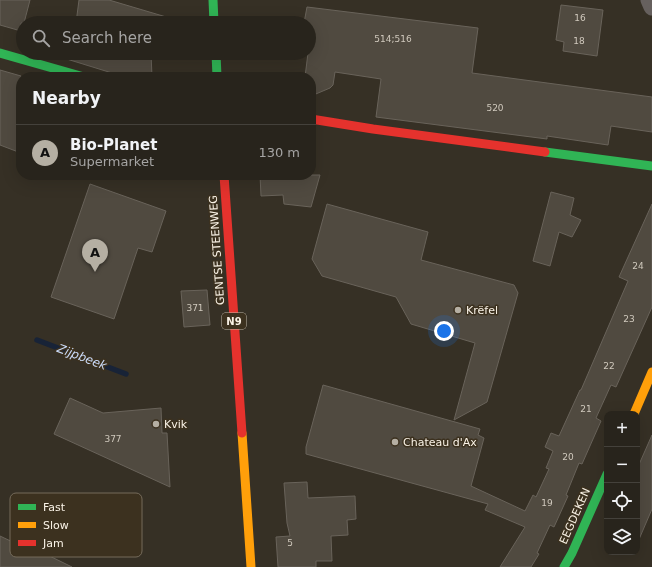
<!DOCTYPE html>
<html lang="en">
<head>
<meta charset="utf-8">
<style>
	body { margin:0; font-family:"DejaVu Sans",sans-serif; background:#302c25; color:#f1f3f6 }
	.controls { position:absolute; right:12px; bottom:12px; display:grid; overflow:hidden; border-radius:8px; box-shadow:0 4px 16px #0002 }
	.controls button { width:36px; height:36px; display:grid; place-items:center; padding:0; border:0; border-bottom:1px solid #44413b; background:#28241c; color:#f1f3f6; font:20px sans-serif }
	.you { position:absolute; left:444px; top:331px; width:14px; height:14px; margin:-10px; border:3px solid #fff; border-radius:50%; background:#1a73e8; box-shadow:0 0 0 6px #1a73e833 }
	.badge { display:grid; place-items:center; width:26px; height:26px; border-radius:50%; background:#b5afa3; color:#111; font-size:13px; font-weight:700 }
	.pin { position:absolute; translate:-50% -33px; filter:drop-shadow(0 1px 2px #0008) }
	.pin::after { content:''; position:absolute; top:21px; width:14px; height:12px; background:inherit; clip-path:polygon(0 0,100% 0,50% 100%) }
	.list { margin:0; padding:0; list-style:none }
	h2 { display:flex; justify-content:space-between; align-items:center; height:52px; margin:0; padding:0 16px; font-size:17px }
	h2 small { font-size:13px; font-weight:400; color:#a5a4a3 }
	.list li { display:grid; grid-template-columns:26px 1fr auto; gap:12px; align-items:center; box-sizing:border-box; height:56px; padding:0 16px; border-top:1px solid #44413b }
	.list b { display:block; font-size:15px; white-space:nowrap }
	.list p { margin:0; font-size:13px; white-space:nowrap; color:#a5a4a3 }
	.list em { font-size:13px; font-style:normal; color:#a5a4a3 }
	.icon { flex:none; width:22px; height:22px; fill:none; stroke:currentColor; stroke-width:2; stroke-linecap:round; stroke-linejoin:round }
	.map { position:relative; flex:none; width:652px; height:567px; overflow:hidden }
	.search { position:absolute; background:#28241c; box-shadow:0 4px 16px #0002; left:16px; top:16px; width:300px; height:44px; display:flex; align-items:center; gap:10px; box-sizing:border-box; padding:0 14px; border-radius:22px; color:#a5a4a3; font-size:15px }
	.panel { position:absolute; background:#28241c; box-shadow:0 4px 16px #0002; left:16px; top:72px; width:300px; height:108px; border-radius:16px }
	.map>svg:first-child { display:block }
	.lines { fill:none; stroke-linecap:round; stroke-linejoin:round }
	.stream { stroke:#182337; stroke-width:5.5 }
	.building { fill:#504a40; stroke:#69635a }
	.street { stroke:#66605e; stroke-width:17 }
	.fast { stroke:#30b455; stroke-width:9 }
	.slow { stroke:#ff9f0a; stroke-width:9 }
	.jam { stroke:#e5322d; stroke-width:9 }
	.poi-dot { fill:#b5afa3; stroke:#3c311f; stroke-width:1.5 }
	.labels { text-anchor:middle; dominant-baseline:central; stroke-width:3; stroke-linejoin:round; paint-order:stroke }
	.number-label { font-size:9px; fill:#d0c9bd }
	.shield { fill:#3c311f; stroke:#c1b9ab; stroke-width:1 }
	.shield-label { font-size:10px; font-weight:bold; fill:#faf3e7 }
	.street-label { font-size:11px; fill:#faf3e7; stroke:#3c311f }
	.poi-label { font-size:11px; fill:#faf3e7; stroke:#3c311f; text-anchor:start }
	.water-label { font-size:12px; font-style:italic; fill:#c9daf9; stroke:#3c311f }
	.key { fill:#3c311f; stroke:#756b5b; stroke-width:1 }
	.key-label { font-size:11px; fill:#faf3e7 }
</style>
</head>
<body>
<div class="map">
<svg width="652" height="567" viewBox="0 0 652 567">
	<rect width="100%" height="100%" fill="#363025"/>
	<g class="lines">
		<path class="stream" d="M37,340L126,374"/>
	</g>
	<g class="building">
		<path d="M0,0H30L24,23H21V31L0,25Z"/>
		<path d="M79,0H109L173,19L172,23H76Z"/>
		<path d="M561,5L603,10L597,56L563,51L564,42L556,40Z"/>
		<path d="M307,7L478,28L472,73L652,97V132L611,126L608,145L547,136V139L376,117L381,79L335,72L333,85L330,88L311,96V77H305L308,53H309V23H304Z"/>
		<path d="M57,53H151L152,77H125L57,56Z"/>
		<path d="M0,70L21,76V153L0,145Z"/>
		<path d="M260,175H320L311,207L284,204L283,195L261,196Z"/>
		<path d="M90,184L166,211L152,252L138,248L114,319L51,297Z"/>
		<path d="M551,192L574,198L570,215L581,220L572,237L559,232L550,266L533,261Z"/>
		<path d="M327,204L428,232L421,260L514,285L518,293L487,402L454,420L475,343L411,324L396,297L322,276L312,259Z"/>
		<path d="M652,204V307L616,387L611,385L596,418L601,421L582,464L579,463L566,495L568,496L554,527L550,525L537,553L539,554L531,567H500L525,527L485,510L488,504L306,454V447L323,385L480,429L478,435L484,438L471,486L525,511L533,495L536,497L549,469L546,468L553,451L545,447L551,433L559,436L580,390H581L628,281L619,277Z"/>
		<path d="M207,290L210,325L184,327L181,291Z"/>
		<path d="M70,398L103,413L161,408L162,433H167L170,487L54,434Z"/>
		<path d="M652,435V509L637,544V469Z"/>
		<path d="M307,482L308,498L355,496L356,519L347,520L348,535L331,536L332,561H316V567H278L276,537L290,536L287,523L284,483Z"/>
		<path d="M0,536L19,545L21,542L72,567H0Z"/>
	</g>
	<g class="lines">
		<path class="street" d="M649,0L652,7"/>
		<g class="fast">
			<path d="M213,0L214,23"/>
			<path d="M0,53L84,77"/>
			<path d="M216,53L217,77"/>
			<path d="M545,152L652,166"/>
			<path d="M564,567L572,553L607,474"/>
		</g>
		<g class="slow">
			<path d="M634,414L652,372"/>
			<path d="M242,433L251,567"/>
		</g>
		<g class="jam">
			<path d="M311,119L373,129L545,152"/>
			<path d="M224,175L242,433"/>
		</g>
	</g>
	<g class="poi-dot">
		<circle cx="458" cy="310" r="4"/>
		<circle cx="156" cy="424" r="4"/>
		<circle cx="395" cy="442" r="4"/>
	</g>
	<g class="labels">
		<g class="number-label">
			<text x="580" y="18">16</text>
			<text x="393" y="39">514;516</text>
			<text x="579" y="41">18</text>
			<text x="495" y="108">520</text>
			<text x="638" y="266">24</text>
			<text x="195" y="308">371</text>
			<text x="629" y="319">23</text>
			<text x="609" y="366">22</text>
			<text x="586" y="409">21</text>
			<text x="113" y="439">377</text>
			<text x="568" y="457">20</text>
			<text x="547" y="503">19</text>
			<text x="290" y="543">5</text>
		</g>
		<rect class="shield" x="222" y="313" width="24" height="16" rx="3"/>
		<g class="shield-label">
			<text x="234" y="321">N9</text>
		</g>
		<g class="street-label">
			<text transform="translate(217 250) rotate(-94)">GENTSE STEENWEG</text>
			<text transform="translate(575 516) rotate(-66)">EEGDEKEN</text>
		</g>
		<g class="poi-label">
			<text x="466" y="310">Krëfel</text>
			<text x="164" y="424">Kvik</text>
			<text x="403" y="442">Chateau d'Ax</text>
		</g>
		<g class="water-label">
			<text transform="translate(82 357) rotate(21)">Zijpbeek</text>
		</g>
	</g>
	<rect x="10" y="493" width="132" height="64" rx="6" class="key"/>
	<rect x="18" y="504" width="18" height="6" fill="#30b455"/>
	<rect x="18" y="522" width="18" height="6" fill="#ff9f0a"/>
	<rect x="18" y="540" width="18" height="6" fill="#e5322d"/>
	<g class="key-label">
		<text x="43" y="511">Fast</text>
		<text x="43" y="529">Slow</text>
		<text x="43" y="547">Jam</text>
	</g>
</svg>
<div class="controls">
<button>+</button>
<button>−</button>
<button><svg class="icon" aria-label="locate" viewBox="0 0 24 24"><circle cx="12" cy="12" r="6"/><path d="M12 2v4M12 18v4M2 12h4M18 12h4"/></svg></button>
<button><svg class="icon" aria-label="layers" viewBox="0 0 24 24"><path d="M12 4l9 5-9 5-9-5zM3 14l9 5 9-5"/></svg></button>
</div>
<div class="you"></div>
<div class="pin badge" style="left:95px;top:272px">A</div>
<div class="search"><svg class="icon" aria-label="search" viewBox="0 0 24 24"><circle cx="10" cy="10" r="6"/><path d="M15 15l6 6"/></svg>Search here</div>
<section class="panel">
<h2>Nearby<small></small></h2>
<ul class="list">
<li><span class="badge">A</span><div><b>Bio-Planet</b><p>Supermarket</p></div><em>130 m</em></li>
</ul>
</section>
</div>
</body>
</html>
